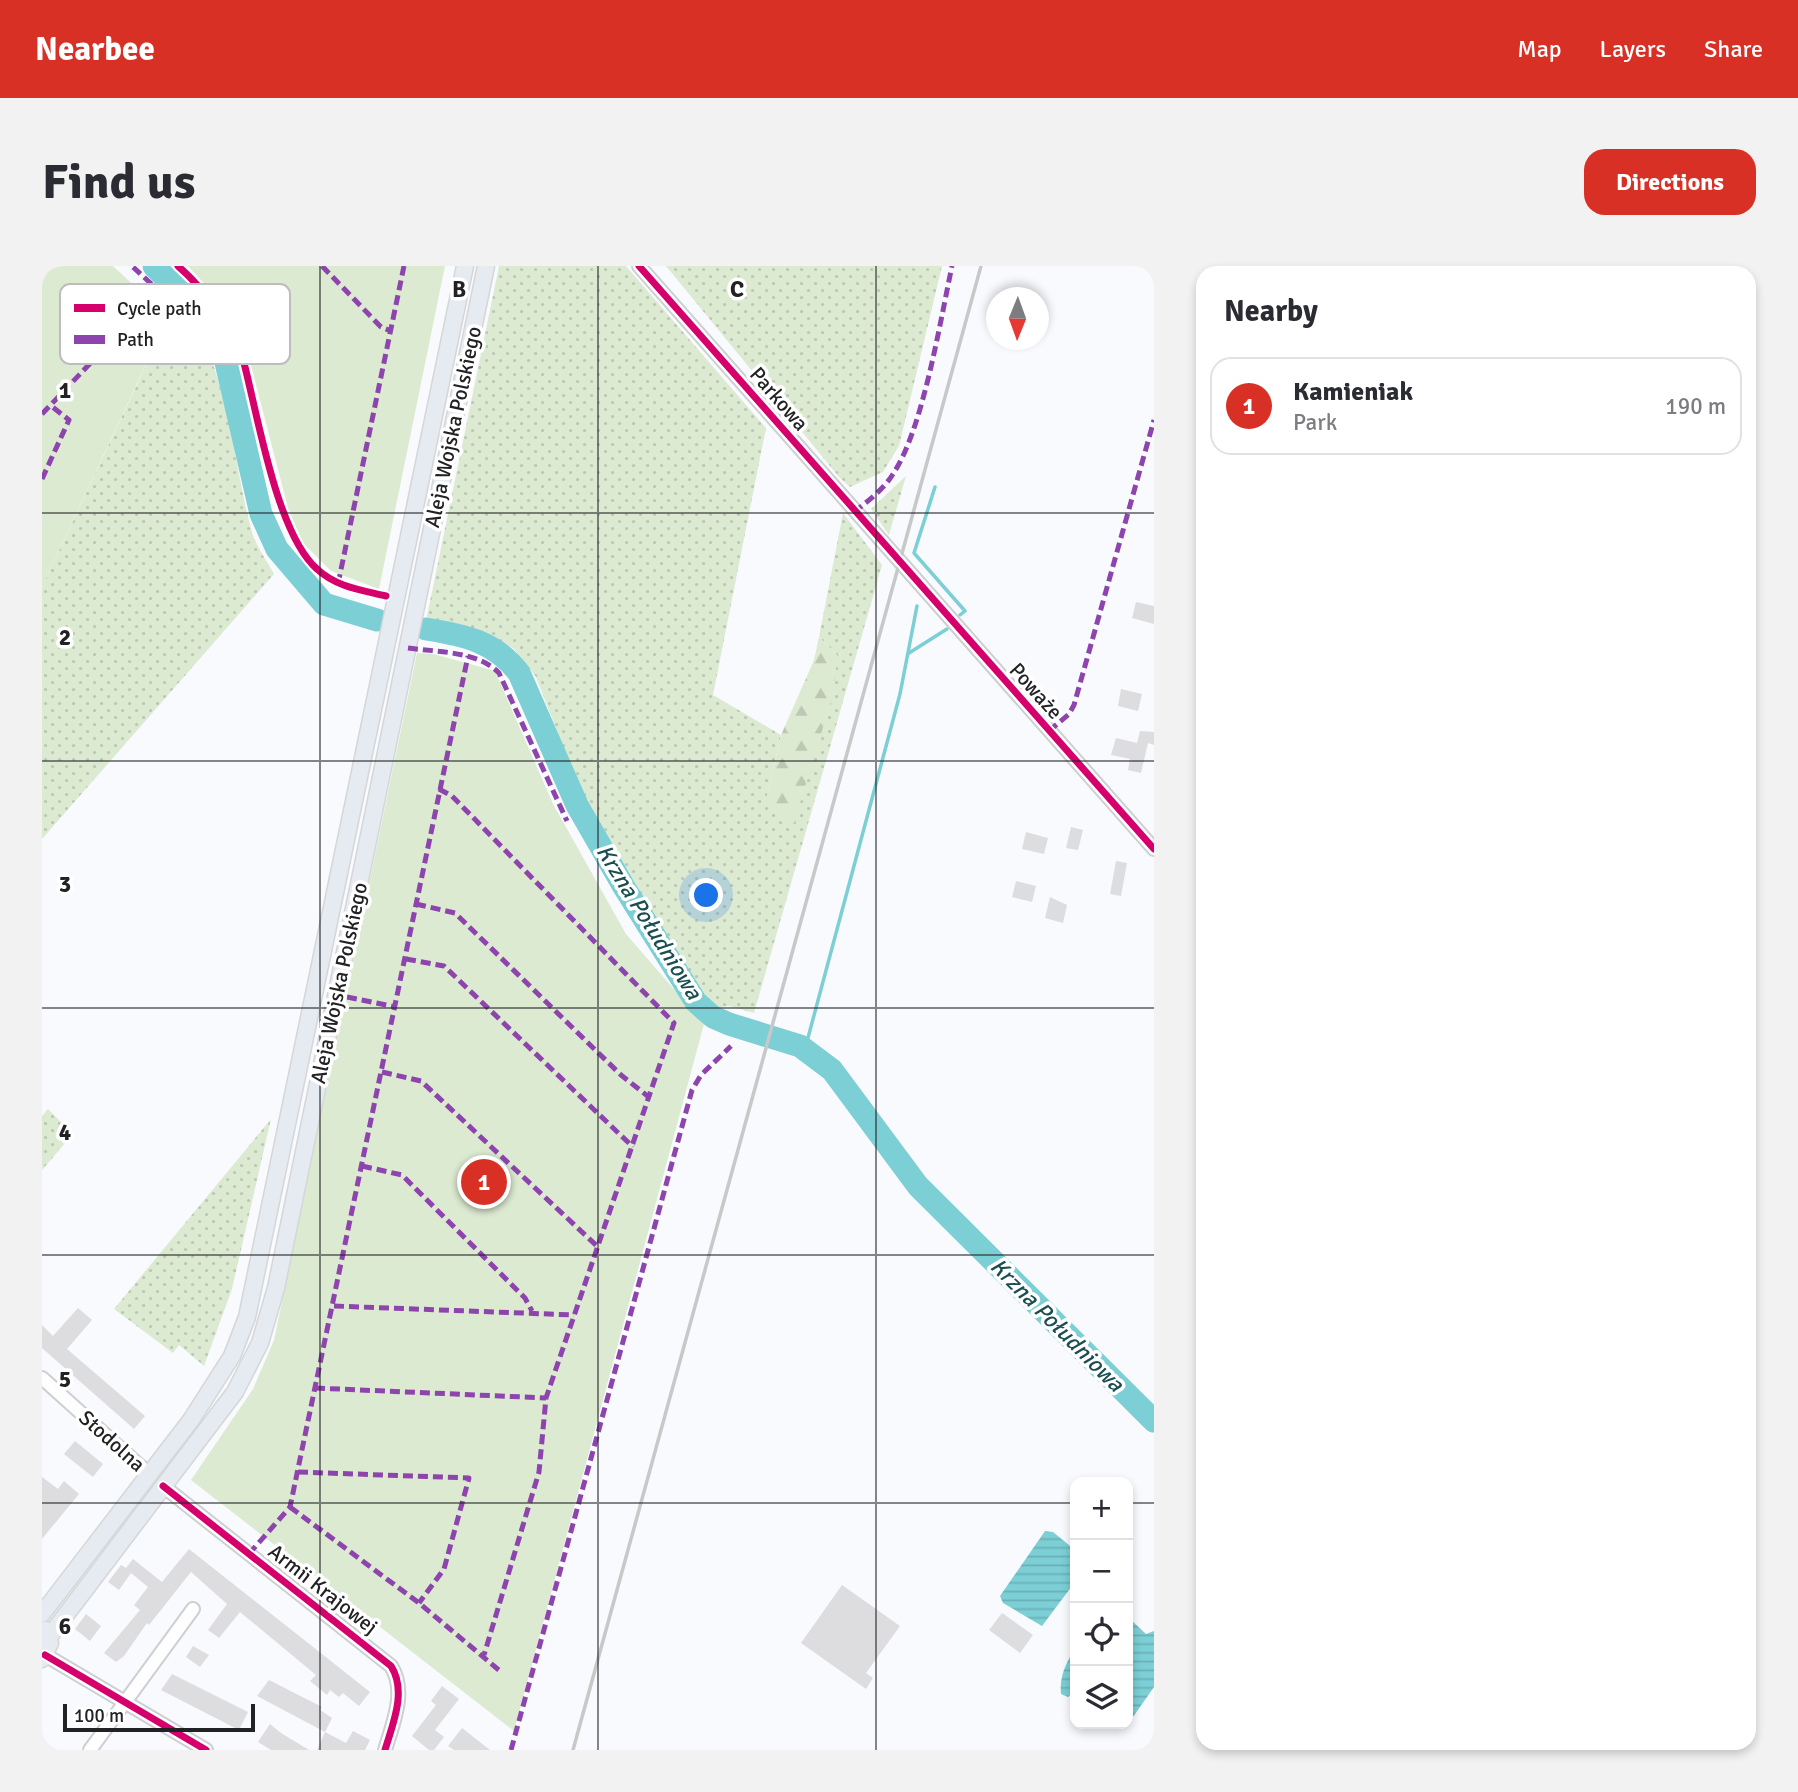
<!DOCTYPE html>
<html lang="en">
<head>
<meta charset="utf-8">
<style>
	body { margin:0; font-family:Signika,sans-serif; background:#f2f2f3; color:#2b2b33 }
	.controls { position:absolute; right:21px; bottom:21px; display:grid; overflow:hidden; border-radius:14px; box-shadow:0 4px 10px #0003 }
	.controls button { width:63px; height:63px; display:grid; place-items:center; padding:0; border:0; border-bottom:2px solid #e1e1e2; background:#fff; color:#2b2b33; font:35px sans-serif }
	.compass { position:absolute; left:944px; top:21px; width:63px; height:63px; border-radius:50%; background:#fff; box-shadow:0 4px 10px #0003; rotate:181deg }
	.scale { position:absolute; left:21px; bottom:18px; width:192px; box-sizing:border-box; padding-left:7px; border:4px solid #222225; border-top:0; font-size:19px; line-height:24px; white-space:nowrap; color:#222225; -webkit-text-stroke:5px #fff; paint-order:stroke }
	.you { position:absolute; left:665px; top:630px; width:24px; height:24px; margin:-18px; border:5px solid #fff; border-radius:50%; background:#1a73e8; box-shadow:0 0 0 10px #1a73e833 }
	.badge { display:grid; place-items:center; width:46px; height:46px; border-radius:50%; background:#d93025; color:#fff; font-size:23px; font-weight:700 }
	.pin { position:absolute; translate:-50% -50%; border:4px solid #fff; box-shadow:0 2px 7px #0006 }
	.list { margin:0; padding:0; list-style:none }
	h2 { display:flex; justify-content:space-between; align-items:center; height:91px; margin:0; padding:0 28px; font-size:30px }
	h2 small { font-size:23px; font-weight:400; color:#7c7c81 }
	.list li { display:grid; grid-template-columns:46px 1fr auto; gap:21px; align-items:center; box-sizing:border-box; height:98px; margin:0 14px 14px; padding:0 14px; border:2px solid #e1e1e2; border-radius:21px }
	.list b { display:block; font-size:26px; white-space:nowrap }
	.list p { margin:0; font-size:23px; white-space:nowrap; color:#7c7c81 }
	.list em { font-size:23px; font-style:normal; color:#7c7c81 }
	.icon { flex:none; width:38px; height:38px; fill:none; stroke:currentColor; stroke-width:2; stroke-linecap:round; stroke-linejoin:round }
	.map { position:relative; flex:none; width:1112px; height:1484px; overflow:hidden; border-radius:21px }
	header { display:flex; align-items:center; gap:42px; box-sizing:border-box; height:98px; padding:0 35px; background:#d93025; color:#fff }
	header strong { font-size:33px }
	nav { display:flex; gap:38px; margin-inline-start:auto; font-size:24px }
	.intro { display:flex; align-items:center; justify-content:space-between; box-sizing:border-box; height:168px; padding:0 42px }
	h1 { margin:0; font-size:49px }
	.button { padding:18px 32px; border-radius:21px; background:#d93025; color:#fff; font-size:24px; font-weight:700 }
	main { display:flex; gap:42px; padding:0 42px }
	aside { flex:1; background:#fff; border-radius:21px; box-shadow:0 4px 10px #0003 }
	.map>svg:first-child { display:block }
	.grass { fill:url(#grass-dots) }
	.forest { fill:url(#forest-firs) }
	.garden { fill:#dcead2 }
	.water { fill:url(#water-rules) }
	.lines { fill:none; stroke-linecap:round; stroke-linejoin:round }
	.stream { stroke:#7bcfd5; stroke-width:3.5 }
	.river { stroke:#7bcfd5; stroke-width:23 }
	.building { fill:#dddcde }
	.minor-casing { stroke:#cecfd2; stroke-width:16 }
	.major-casing { stroke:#d5d6d8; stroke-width:19 }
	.minor { stroke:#fefeff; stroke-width:12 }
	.major { stroke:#e5ebf1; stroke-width:16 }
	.rail { stroke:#c8c8c8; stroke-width:3.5 }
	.quiet { stroke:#8e44ad; stroke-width:5; stroke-dasharray:10 5; stroke-linecap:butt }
	.cycleway-casing { stroke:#fff; stroke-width:11 }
	.cycleway { stroke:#d6006c; stroke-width:7 }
	.grid { fill:none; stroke:#222225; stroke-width:2; stroke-opacity:0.55 }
	.labels { text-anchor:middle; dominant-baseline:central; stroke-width:7; stroke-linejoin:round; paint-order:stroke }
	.street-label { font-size:21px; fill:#222225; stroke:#fff }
	.water-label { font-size:23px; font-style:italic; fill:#1b4e51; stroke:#fff }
	.key { fill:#fff; stroke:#bdbdbe; stroke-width:2 }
	.key-label { font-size:19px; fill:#222225 }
	.grid-label { font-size:23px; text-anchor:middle; font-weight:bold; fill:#222225; stroke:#fff; stroke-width:7; stroke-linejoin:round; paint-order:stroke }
</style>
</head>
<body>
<header>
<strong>Nearbee</strong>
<nav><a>Map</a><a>Layers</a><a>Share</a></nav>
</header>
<div class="intro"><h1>Find us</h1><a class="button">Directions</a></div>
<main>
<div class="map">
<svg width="1112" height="1484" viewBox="0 0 1112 1484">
	<defs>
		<pattern id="grass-dots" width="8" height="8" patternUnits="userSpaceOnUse" patternTransform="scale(1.75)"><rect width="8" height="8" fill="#dcead2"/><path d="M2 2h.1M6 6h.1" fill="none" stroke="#bcc8b4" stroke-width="1.8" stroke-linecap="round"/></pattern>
		<pattern id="forest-firs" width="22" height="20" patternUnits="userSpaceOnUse" patternTransform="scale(1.75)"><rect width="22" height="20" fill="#dcead2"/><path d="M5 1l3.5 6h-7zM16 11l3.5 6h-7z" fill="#bcc8b4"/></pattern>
		<pattern id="water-rules" width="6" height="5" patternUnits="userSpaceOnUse" patternTransform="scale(1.75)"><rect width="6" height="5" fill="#7bcfd5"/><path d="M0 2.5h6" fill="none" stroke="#6ab1b7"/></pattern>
	</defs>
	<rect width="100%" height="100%" fill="#f9fafe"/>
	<g class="grass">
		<path d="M457,0H584L724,162L671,429L739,469L725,530L795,389L777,371L801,247L840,299L712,747L687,740L672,742L647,711L534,514L494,411L472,383L445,367L384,355Z"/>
		<path d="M624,0H900L857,180L841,206L808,221L797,211Z"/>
		<path d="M134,35C182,73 193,207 210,266C214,280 225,295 232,308L0,573V321Z"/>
		<path d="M864,210L847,269L829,243Z"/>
		<path d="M6,843L31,868L0,904V850Z"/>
		<path d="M229,853L190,1023L162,1100L137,1079L131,1087L72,1043Z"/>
	</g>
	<path class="forest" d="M777,371L795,389L792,425L752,557L739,556L725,530L739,469L772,394Z"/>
	<g class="garden">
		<path d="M0,0H71L126,51L0,321Z"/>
		<path d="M146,0H403L337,323L289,305L261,277L246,242L203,76L183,40Z"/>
		<path d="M375,387L392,388L453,405L511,538L584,668L662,758L472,1465L149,1214L211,1123L232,1074Z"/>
	</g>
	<g class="water">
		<path d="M1003,1265L1011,1266L1033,1284V1316L1000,1360L961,1337L958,1330Z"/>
		<path d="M1086,1351L1104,1368L1112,1365V1421L1091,1451L1086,1446Z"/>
		<path d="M1033,1382V1426L1026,1431L1019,1428C1017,1411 1024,1397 1033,1382Z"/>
	</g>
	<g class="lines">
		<g class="stream">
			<path d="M893,221L872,287L923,345L918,349"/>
			<path d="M867,387L905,363"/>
			<path d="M763,783L858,428L875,340"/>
		</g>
		<g class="river">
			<path d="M112,0L149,37L182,88L219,248L235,283L282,338L335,354"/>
			<path d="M384,363C421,369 453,375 477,407L535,539L582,621L654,736L671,751L687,758L758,780L790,804L876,920L1112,1155"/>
		</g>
	</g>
	<g class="building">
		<path d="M1094,336L1112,340V358L1090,352Z"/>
		<path d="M1079,423L1100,428L1096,445L1076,440Z"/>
		<path d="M1098,465L1112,466V479L1106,477L1099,507L1086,504L1088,493L1069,489L1074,472L1095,477Z"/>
		<path d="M1029,561L1041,564L1036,584L1024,582Z"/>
		<path d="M984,566L1006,572L1002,588L980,583Z"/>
		<path d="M1074,595L1085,597L1079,630L1068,628Z"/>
		<path d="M974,615L994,620L990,636L970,631Z"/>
		<path d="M1008,631L1025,639L1021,657L1003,652Z"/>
		<path d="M36,1042L50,1054L25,1083L103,1150L92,1163L0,1082V1059L11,1070Z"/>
		<path d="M33,1175L61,1198L51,1211L22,1188Z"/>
		<path d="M0,1211L16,1223L22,1215L37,1228L0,1273Z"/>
		<path d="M147,1283L328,1426L317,1440L301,1427L297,1431L288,1424L285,1429L268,1415L274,1409L198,1346L177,1372L166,1364L185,1338L149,1306L107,1359L105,1357L82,1390L74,1396L62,1387L98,1344L92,1339L106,1321L89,1307L77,1324L66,1316L79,1299L84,1302L91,1293L120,1316Z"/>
		<path d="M800,1319L858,1360L824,1407L831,1412L824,1423L759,1377Z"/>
		<path d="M960,1347L991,1369L978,1387L947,1364Z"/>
		<path d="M44,1348L59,1360L48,1375L33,1363Z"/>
		<path d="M151,1380L167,1389L158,1401L144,1391Z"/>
		<path d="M130,1408L206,1446L197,1464L119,1424Z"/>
		<path d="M227,1414L280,1441L278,1444L290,1452L283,1466L215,1430Z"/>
		<path d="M400,1420L417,1433L393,1464L402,1471L392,1484H387L370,1470L394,1439L389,1435Z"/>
		<path d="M228,1458L239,1467L267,1484H229L216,1476Z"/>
		<path d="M420,1462L448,1484H412L406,1480Z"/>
		<path d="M311,1465L328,1474L323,1484H275L283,1466L304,1477Z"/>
	</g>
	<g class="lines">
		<defs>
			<g id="minor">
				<path d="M597,0L1112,583"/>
				<path d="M0,1112L108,1209"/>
				<path d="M121,1220L349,1400C365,1425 351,1457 343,1484"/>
				<path d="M3,1389L164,1484"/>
				<path d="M48,1484L151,1343"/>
			</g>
			<g id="major">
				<path d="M0,1348L149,1154L190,1090L205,1051L423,0"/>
				<path d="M7,1371L193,1126L218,1077L234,1022L444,0"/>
				<path d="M0,1393L8,1377L4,1364"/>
			</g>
		</defs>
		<use href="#minor" class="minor-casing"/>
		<use href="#major" class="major-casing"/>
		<use href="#minor" class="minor"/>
		<use href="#major" class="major"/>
		<path class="rail" d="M531,1484L939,0"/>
		<g class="quiet">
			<path d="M280,0L339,61L349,65"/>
			<path d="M0,148L117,25L90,0"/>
			<path d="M0,213L27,154L8,139"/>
			<path d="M812,246C826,235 842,223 851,208C881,163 898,56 910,0"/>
			<path d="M296,318L362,0"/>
			<path d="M366,382C395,386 436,385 457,407L525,555"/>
			<path d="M1007,465L1027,448L1032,439L1112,154"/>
			<path d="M397,523L410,530L632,757L504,1132L497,1206L442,1389"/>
			<path d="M374,638L413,647L579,809L608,832"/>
			<path d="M364,693L402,700L591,881"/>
			<path d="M305,731L354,741"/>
			<path d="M340,806L379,815L556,981"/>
			<path d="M320,900L360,909L483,1032L490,1045"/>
			<path d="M292,1040L532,1049"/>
			<path d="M273,1122L504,1132"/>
			<path d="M256,1206L427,1212L402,1303L377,1337"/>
			<path d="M248,1241L377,1337L458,1405"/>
			<path d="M207,1288L248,1241L426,390"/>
			<path d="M469,1484L650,824L659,809L689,780"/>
		</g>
		<defs>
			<g id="cycleway">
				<path d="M136,0C167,27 187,58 202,97C216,151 235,268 275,303C294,321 320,324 344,330"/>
				<path d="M597,0L1112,583"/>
				<path d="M121,1220L349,1400C365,1425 351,1457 343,1484"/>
				<path d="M3,1389L164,1484"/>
			</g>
		</defs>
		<use href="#cycleway" class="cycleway-casing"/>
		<use href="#cycleway" class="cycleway"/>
	</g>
	<path class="grid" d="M278,0V1484M556,0V1484M834,0V1484M0,247H1112M0,495H1112M0,742H1112M0,989H1112M0,1237H1033M1086,1237H1112"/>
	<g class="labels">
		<g class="street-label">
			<text transform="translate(737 133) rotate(49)">Parkowa</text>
			<text transform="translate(411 161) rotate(-78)">Aleja Wojska Polskiego</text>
			<text transform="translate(994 425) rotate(48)">Poważe</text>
			<text transform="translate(297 717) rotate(-78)">Aleja Wojska Polskiego</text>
			<text transform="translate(70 1175) rotate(42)">Stodolna</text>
			<text transform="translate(281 1323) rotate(38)">Armii Krajowej</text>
		</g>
		<g class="water-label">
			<text transform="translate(607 656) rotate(58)">Krzna Południowa</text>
			<text transform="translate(1015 1059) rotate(45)">Krzna Południowa</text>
		</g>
	</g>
	<rect x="18" y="18" width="230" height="80" rx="10" class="key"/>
	<rect x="32" y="38" width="31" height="8" fill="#d6006c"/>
	<rect x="32" y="69" width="31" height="9" fill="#8e44ad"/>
	<g class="key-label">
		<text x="75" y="49">Cycle path</text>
		<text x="75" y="80">Path</text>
	</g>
	<g class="grid-label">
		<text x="417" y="31">B</text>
		<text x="695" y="31">C</text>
		<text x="23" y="132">1</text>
		<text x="23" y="379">2</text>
		<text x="23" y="626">3</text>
		<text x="23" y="874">4</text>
		<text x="23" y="1121">5</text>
		<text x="23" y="1368">6</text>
	</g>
</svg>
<div class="controls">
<button>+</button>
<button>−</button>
<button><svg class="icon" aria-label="locate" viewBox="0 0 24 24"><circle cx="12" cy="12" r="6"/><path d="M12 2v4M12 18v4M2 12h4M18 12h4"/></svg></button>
<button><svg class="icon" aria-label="layers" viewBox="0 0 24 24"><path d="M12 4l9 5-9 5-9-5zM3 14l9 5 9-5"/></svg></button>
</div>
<svg class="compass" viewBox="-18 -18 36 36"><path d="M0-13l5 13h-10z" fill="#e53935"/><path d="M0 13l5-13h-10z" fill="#7c7c81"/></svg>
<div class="scale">100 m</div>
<div class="you"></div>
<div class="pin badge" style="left:442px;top:916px">1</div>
</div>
<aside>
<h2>Nearby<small></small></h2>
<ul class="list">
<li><span class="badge">1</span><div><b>Kamieniak</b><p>Park</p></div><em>190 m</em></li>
</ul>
</aside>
</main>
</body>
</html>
